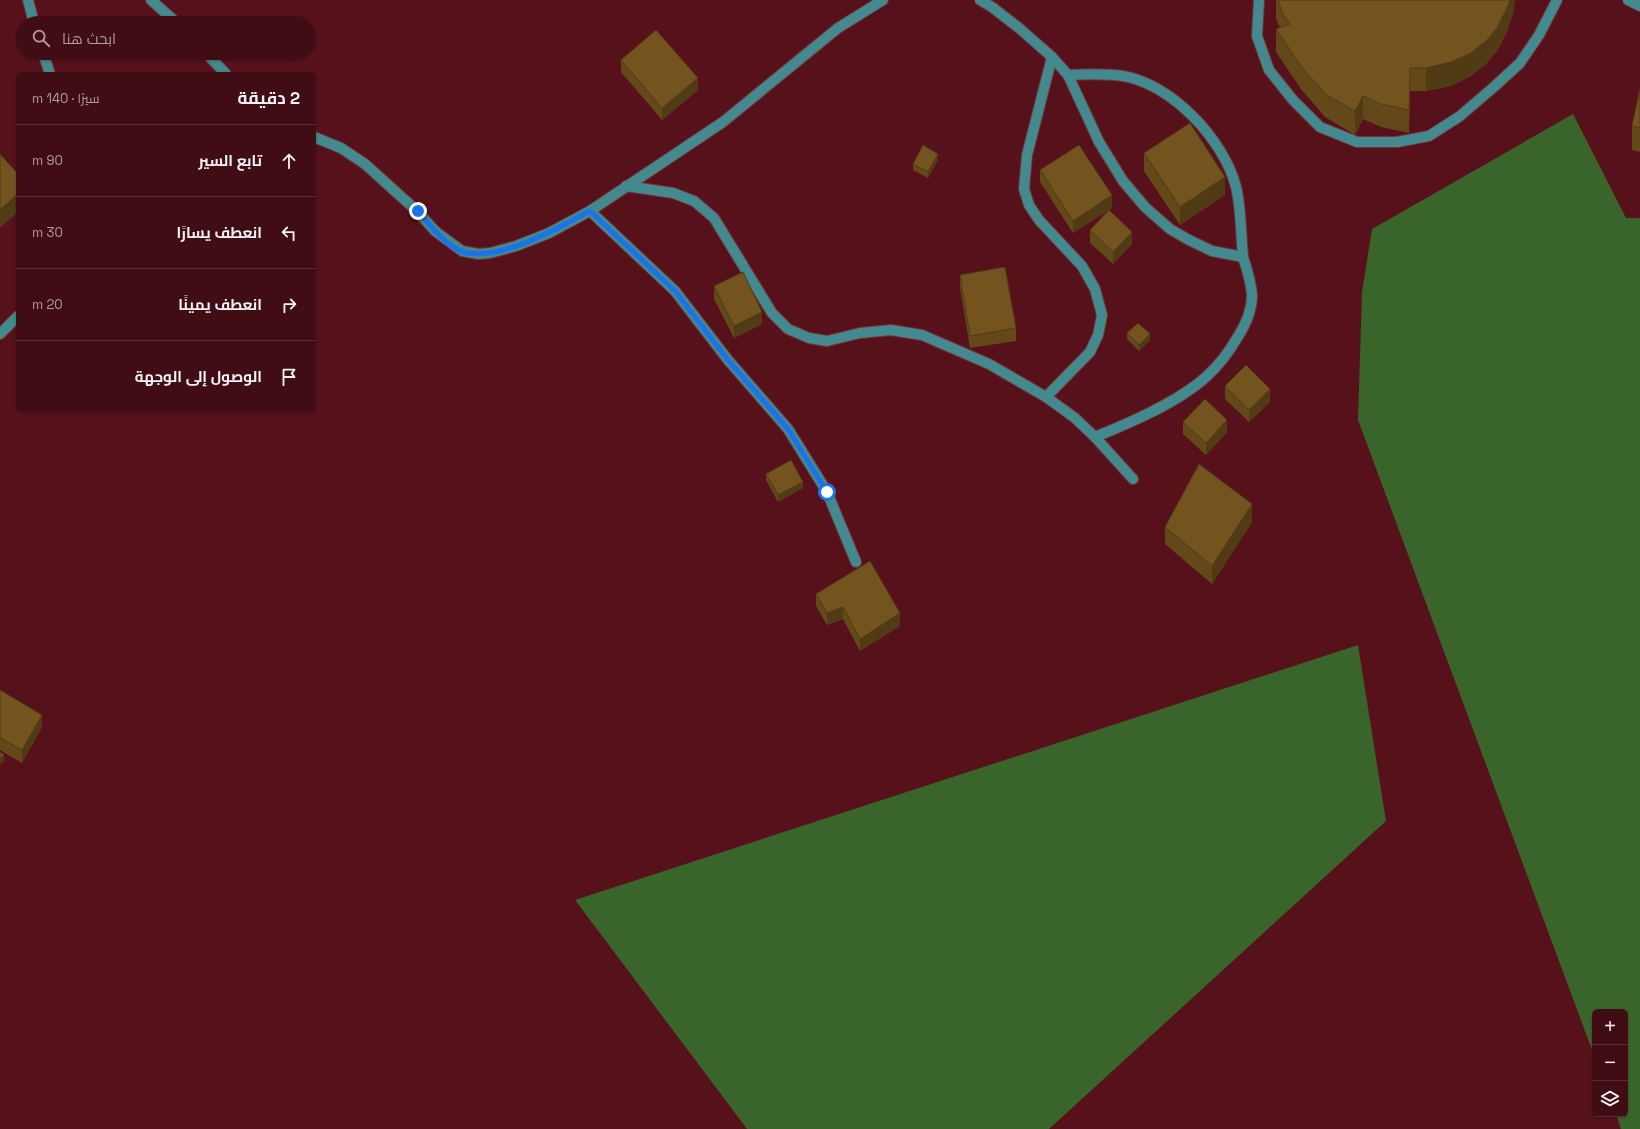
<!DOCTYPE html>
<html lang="ar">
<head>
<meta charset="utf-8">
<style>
	body { margin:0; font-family:"Space Grotesk",Cairo,sans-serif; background:#4c1b22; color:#f1f3f6; direction:rtl }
	.controls { position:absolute; right:12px; bottom:12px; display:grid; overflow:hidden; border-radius:6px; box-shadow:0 1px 3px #0004 }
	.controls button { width:36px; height:36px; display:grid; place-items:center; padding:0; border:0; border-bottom:1px solid #5a2d34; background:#410d14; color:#f1f3f6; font:20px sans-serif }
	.stop { position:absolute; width:12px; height:12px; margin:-9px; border:3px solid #1a73e8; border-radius:50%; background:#fff }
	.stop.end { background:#1a73e8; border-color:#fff; box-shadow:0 1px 4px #0008 }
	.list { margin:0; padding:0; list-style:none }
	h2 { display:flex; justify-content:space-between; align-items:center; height:52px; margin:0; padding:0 16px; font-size:17px }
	h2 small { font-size:13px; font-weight:400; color:#ae9ca0 }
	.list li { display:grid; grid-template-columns:26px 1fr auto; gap:12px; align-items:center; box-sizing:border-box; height:72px; padding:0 16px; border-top:1px solid #5a2d34 }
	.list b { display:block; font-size:15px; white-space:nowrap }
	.list em { font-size:13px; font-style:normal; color:#ae9ca0 }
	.icon { flex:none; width:22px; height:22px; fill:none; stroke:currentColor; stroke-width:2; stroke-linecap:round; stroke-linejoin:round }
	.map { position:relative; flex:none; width:1640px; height:1129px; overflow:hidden; direction:ltr }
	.search { position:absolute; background:#410d14; box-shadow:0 1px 3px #0004; left:16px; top:16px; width:300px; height:44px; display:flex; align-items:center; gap:10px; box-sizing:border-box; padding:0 14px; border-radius:22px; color:#ae9ca0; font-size:15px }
	.panel { position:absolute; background:#410d14; box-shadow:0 1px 3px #0004; left:16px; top:72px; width:300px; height:340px; border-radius:6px; direction:rtl }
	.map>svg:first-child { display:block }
	.forest { fill:#39652a }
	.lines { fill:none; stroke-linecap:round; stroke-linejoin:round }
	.minor-casing { stroke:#75333b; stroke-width:12 }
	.minor { stroke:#428a8d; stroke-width:10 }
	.wall { fill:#63481a }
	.shaded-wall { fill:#503b15 }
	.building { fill:#73541e; stroke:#503b15 }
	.route { stroke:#1a73e8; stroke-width:5 }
</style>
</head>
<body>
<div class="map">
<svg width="1640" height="1129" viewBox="0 0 1640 1129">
	<rect width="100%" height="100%" fill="#57111a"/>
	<g class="forest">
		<path d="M1573,114L1626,218H1640V1129H1621L1616,1114H1625V1012H1595V1058L1358,420L1362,292L1372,229Z"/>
		<path d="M1358,645L1386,821L1049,1129H747L575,900Z"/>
	</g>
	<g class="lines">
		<defs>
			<g id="minor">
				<path d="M28,0L34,23"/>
				<path d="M151,0L177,23"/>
				<path d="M980,0L992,7L1019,28L1052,57L1068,75L1099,142L1123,181L1145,207L1170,229L1189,240L1212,251L1243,257C1247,269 1251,282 1252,295C1252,310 1245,326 1237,338C1229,352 1219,365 1207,376C1179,402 1130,423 1095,437"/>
				<path d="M1259,0L1257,36L1269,70L1293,100L1320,127L1357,142H1397L1429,136L1460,116L1495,86L1520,63L1539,35L1557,0"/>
				<path d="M1628,0L1640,6"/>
				<path d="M43,53L50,74"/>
				<path d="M206,53L226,74"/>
				<path d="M1068,75C1086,74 1104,73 1123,76C1172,84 1224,140 1236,187C1241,207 1241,235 1243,257"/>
				<path d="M314,137L341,148L365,164L417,211L435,231L462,251L478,254L490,253L516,246L549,233L590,211L723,122L838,28L883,0"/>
				<path d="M626,186L673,193L694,201L714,218L772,313L788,329L809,338L827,341L860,333L891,330L922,335L989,364L1046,397L1075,418L1095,437L1133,479"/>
				<path d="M590,211L675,291L728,360L788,429L827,492L856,562"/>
				<path d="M0,334L18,316"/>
				<path d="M1046,397L1090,352L1098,335L1102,315L1095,289L1082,266L1039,220L1029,205L1024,189L1027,155L1052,57"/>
			</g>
		</defs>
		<use href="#minor" class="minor-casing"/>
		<use href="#minor" class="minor"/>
	</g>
	<g class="wall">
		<path d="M1276,0H1515L1513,13L1507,32L1497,51L1486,64L1471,76L1451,86L1426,91H1410L1409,133L1381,127L1363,119L1355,135L1325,117L1301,89L1276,52V29L1280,28L1276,19Z"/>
		<path d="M621,60L698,90L662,120L621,72Z"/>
		<path d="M1640,89V152L1632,150V126Z"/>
		<path d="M1144,153L1225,195L1180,225L1144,171Z"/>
		<path d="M938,160L928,178L913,170V164Z"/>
		<path d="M1040,170L1112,208L1073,233L1040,182Z"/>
		<path d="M1090,230L1132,244L1113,264L1090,243Z"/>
		<path d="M960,275L1016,328V341L970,348L960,287Z"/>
		<path d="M714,286L762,324L734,338L714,299Z"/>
		<path d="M1127,333L1150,340L1139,351L1127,339Z"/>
		<path d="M1225,386L1270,402L1249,422L1225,399Z"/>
		<path d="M1183,422L1227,432L1206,455L1183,434Z"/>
		<path d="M766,474L803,488L778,502L766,480Z"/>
		<path d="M1252,522L1212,584L1165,544V527Z"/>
		<path d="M816,594L900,626L860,651L843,619L827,625L816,606Z"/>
		<path d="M0,690L42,727L22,763L0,750Z"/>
	</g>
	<g class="shaded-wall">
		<path d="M1510,0H1515L1513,13L1507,32L1497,51L1486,64L1471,76L1451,86L1426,91V68Z"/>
		<path d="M698,78V90L662,120V108Z"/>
		<path d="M1363,96V119L1355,135V111Z"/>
		<path d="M938,154V160L928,178V172Z"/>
		<path d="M1225,177V195L1180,225V207Z"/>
		<path d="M18,194V212L0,228V210Z"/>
		<path d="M1112,195V208L1073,233V221Z"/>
		<path d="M1132,232V244L1113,264V252Z"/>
		<path d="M762,312V324L734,338V326Z"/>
		<path d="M1150,334V340L1139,351V345Z"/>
		<path d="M1270,389V402L1249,422V410Z"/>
		<path d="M1227,420V432L1206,455V443Z"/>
		<path d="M803,482V488L778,502V495Z"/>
		<path d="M1252,504V522L1212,584V566Z"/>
		<path d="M843,607V619L827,625V613Z"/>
		<path d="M900,613V626L860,651V639Z"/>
		<path d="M42,715V727L22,763V750Z"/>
		<path d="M4,755V761L0,765V759Z"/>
	</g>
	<g class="building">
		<path d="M1278,0H1510L1507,8L1497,28L1486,41L1471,53L1451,62L1426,68H1410L1409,110L1381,104L1363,96L1355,111L1325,94L1301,66L1276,29L1290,24L1283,14Z"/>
		<path d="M656,30L698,78L662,108L621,60Z"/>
		<path d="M1640,89V128L1632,126Z"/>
		<path d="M1190,123L1225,177L1180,207L1144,153Z"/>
		<path d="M923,145L938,154L928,172L913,164Z"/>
		<path d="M1079,145L1112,195L1073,221L1040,170Z"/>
		<path d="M0,154L18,174V194L0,210Z"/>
		<path d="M1109,210L1132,232L1113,252L1090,230Z"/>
		<path d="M1005,267L1016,328L970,336L960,275Z"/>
		<path d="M743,272L762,312L734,326L714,286Z"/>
		<path d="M1138,323L1150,334L1139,345L1127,333Z"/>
		<path d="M1246,365L1270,389L1249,410L1225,386Z"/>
		<path d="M1205,399L1227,420L1206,443L1183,422Z"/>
		<path d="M791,460L803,482L778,495L766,474Z"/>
		<path d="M1199,464L1252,504L1212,566L1165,527Z"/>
		<path d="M870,561L900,613L860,639L843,607L827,613L816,594Z"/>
		<path d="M0,690L42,715L22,750L0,738Z"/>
		<path d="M0,752L4,755L0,759Z"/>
	</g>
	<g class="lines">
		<path class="route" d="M418,211C428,223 447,247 463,252C499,262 558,228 590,211L675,291L728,360L788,429L827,492"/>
	</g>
</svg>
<div class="controls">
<button>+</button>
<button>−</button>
<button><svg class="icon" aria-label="layers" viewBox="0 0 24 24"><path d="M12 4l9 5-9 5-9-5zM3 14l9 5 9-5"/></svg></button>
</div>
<div class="stop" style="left:827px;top:492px"></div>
<div class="stop end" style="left:418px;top:211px"></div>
<div class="search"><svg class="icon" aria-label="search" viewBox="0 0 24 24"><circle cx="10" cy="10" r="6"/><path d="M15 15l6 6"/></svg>ابحث هنا</div>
<section class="panel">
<h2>2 دقيقة<small>سيرًا · 140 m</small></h2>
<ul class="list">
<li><svg class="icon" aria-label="ahead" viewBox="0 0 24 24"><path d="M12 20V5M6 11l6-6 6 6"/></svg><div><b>تابع السير</b></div><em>90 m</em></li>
<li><svg class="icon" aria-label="left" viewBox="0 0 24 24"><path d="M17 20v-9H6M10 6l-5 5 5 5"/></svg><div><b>انعطف يسارًا</b></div><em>30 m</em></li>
<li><svg class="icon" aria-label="right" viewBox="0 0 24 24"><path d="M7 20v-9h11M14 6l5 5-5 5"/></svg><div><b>انعطف يمينًا</b></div><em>20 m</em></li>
<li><svg class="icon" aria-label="arrive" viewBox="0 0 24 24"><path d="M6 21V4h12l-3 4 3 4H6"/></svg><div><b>الوصول إلى الوجهة</b></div></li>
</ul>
</section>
</div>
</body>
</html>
